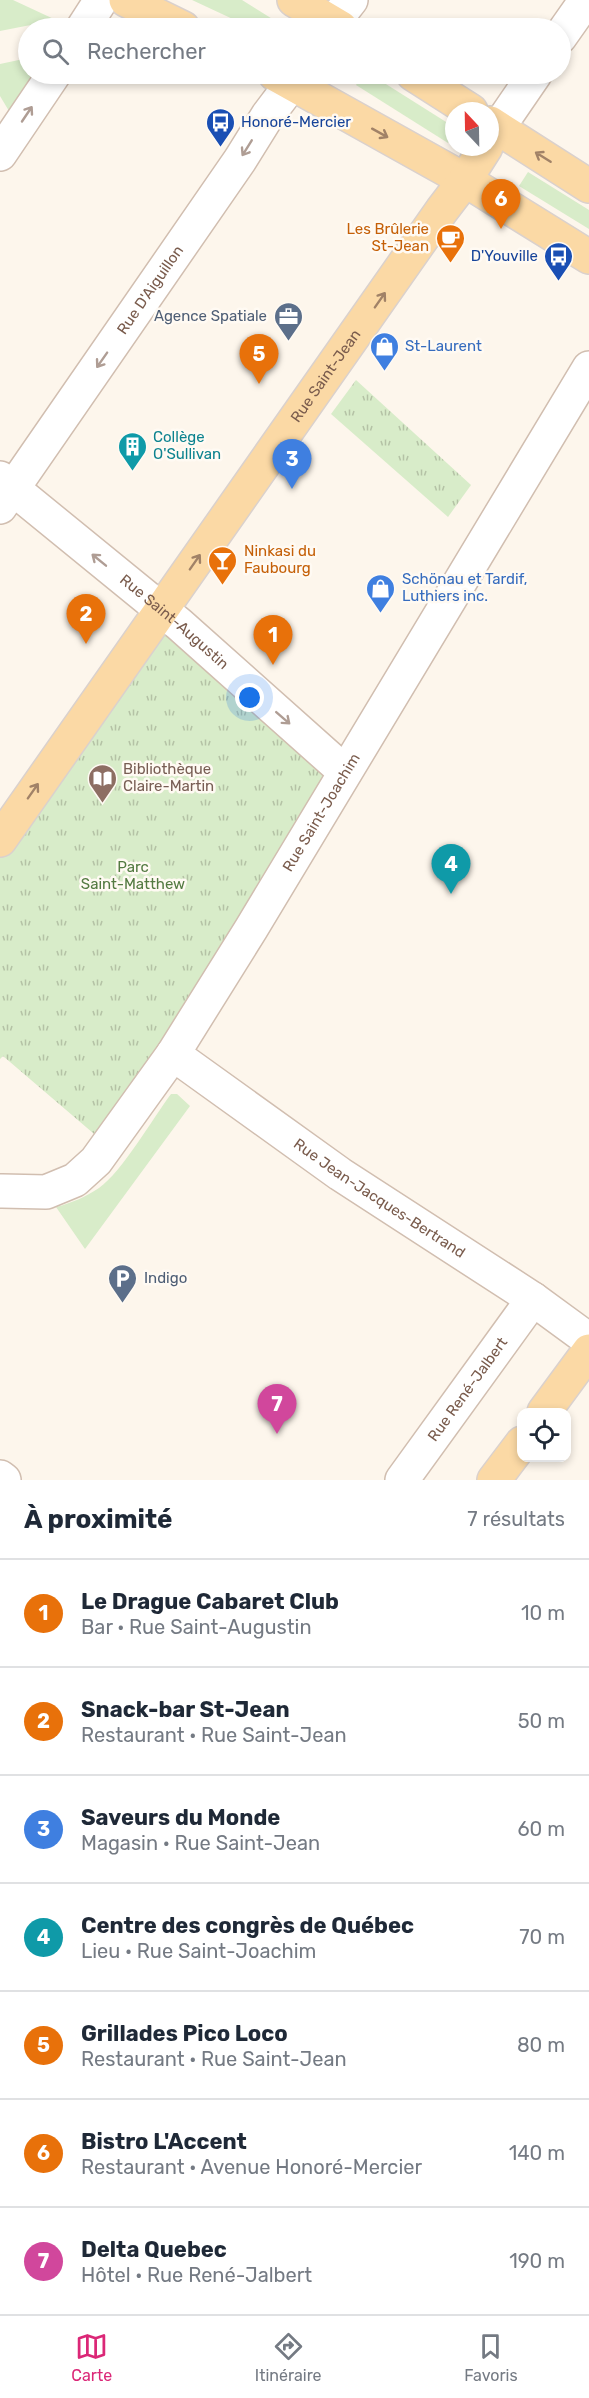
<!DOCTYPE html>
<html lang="fr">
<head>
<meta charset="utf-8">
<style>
	body { margin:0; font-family:Rubik,sans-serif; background:#f6f6f7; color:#1f2937 }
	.controls { position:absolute; right:18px; bottom:18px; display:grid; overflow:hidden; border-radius:12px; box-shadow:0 3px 9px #0003 }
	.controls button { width:54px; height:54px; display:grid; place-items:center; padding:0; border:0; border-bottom:2px solid #e0e1e3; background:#fff; color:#1f2937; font:30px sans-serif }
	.compass { position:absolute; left:445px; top:102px; width:54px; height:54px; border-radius:50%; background:#fff; box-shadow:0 3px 9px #0003; rotate:338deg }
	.you { position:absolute; left:250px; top:698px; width:21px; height:21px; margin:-15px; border:4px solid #fff; border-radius:50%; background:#1a73e8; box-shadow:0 0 0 9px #1a73e833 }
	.badge { display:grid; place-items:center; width:39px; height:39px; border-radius:50%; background:#db2777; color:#fff; font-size:20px; font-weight:700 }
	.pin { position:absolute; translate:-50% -50px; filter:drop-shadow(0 2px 3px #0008) }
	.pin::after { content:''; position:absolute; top:32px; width:21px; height:18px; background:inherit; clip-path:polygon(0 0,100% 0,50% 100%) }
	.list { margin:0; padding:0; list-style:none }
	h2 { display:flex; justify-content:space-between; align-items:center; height:78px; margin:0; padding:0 24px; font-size:26px }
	h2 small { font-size:20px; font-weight:400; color:#747a83 }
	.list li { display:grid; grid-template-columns:39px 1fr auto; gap:18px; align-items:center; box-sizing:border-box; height:108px; padding:0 24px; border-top:2px solid #e0e1e3 }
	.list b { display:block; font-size:22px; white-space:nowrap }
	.list p { margin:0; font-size:20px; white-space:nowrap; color:#747a83 }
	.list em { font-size:20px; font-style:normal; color:#747a83 }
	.icon { flex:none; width:33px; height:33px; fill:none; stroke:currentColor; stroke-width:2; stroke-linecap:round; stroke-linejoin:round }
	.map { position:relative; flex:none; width:589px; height:1480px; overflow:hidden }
	.search { position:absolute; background:#fff; box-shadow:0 3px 9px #0003; left:18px; right:18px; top:18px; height:66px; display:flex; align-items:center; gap:15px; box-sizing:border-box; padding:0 21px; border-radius:33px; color:#747a83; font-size:22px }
	.sheet { height:834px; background:#fff }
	nav { display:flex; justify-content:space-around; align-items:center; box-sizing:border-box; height:84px; border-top:2px solid #e0e1e3; background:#fff; font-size:16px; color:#747a83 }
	nav a { display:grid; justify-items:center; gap:3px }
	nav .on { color:#db2777 }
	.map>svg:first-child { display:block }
	.grass { fill:#d8ecc9 }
	.park { fill:url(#park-tufts) }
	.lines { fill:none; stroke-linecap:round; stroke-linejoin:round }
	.minor-casing { stroke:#d1beb0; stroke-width:36 }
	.major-casing { stroke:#dad1cd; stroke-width:36 }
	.minor { stroke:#fff; stroke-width:33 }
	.major { stroke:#fbd9a5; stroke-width:33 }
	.oneway { stroke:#af9d94 }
	.oneway2 { stroke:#a18267 }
	.labels { text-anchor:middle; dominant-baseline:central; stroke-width:5; stroke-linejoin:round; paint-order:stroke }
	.transit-label { font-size:15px; fill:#164399; stroke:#fffaf3; text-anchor:start }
	.food-label { font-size:15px; fill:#c56008; stroke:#fffaf3; text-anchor:end }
	.street-label { font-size:15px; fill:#7a5c4d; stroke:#fffaf3 }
	.service-label { font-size:15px; fill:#4e5e75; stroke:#fffaf3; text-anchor:end }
	.shop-label { font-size:15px; fill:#366cbe; stroke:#fffaf3; text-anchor:start }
	.culture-label { font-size:15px; fill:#0d838f; stroke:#fffaf3; text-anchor:start }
	.education-label { font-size:15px; fill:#785e54; stroke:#fffaf3; text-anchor:start }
	.park-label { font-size:15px; fill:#537a41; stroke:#fffaf3 }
</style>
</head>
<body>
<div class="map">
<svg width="589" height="1480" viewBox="0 0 589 1480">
	<defs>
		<pattern id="park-tufts" width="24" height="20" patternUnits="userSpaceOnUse" patternTransform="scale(1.5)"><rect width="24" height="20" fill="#d8ecc9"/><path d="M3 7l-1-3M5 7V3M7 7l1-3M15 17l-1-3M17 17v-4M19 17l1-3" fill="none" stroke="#b4c2a5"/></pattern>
	</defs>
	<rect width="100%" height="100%" fill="#fdf6ec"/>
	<g class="grass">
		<path d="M0,0H13L56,20L0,31Z"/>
		<path d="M192,0H242L274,20L269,28H252Z"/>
		<path d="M28,58V74H37L12,116L0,96V64Z"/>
		<path d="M362,74H370L454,127V132L448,143L356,85Z"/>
		<path d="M528,172L589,210V229L519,186Z"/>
		<path d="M171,1094H177L190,1106L85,1249L56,1207C72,1203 85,1197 99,1188C122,1172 153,1118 171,1094Z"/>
	</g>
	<g class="park">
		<path d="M356,380L471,485L448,517L331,414Z"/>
		<path d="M161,609L345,772L107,1145L3,1056L0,1059V840Z"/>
	</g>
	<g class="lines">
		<defs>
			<g id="minor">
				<path d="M83,28L101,0"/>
				<path d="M329,28L351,0"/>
				<path d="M560,37L586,0"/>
				<path d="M498,128L535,74"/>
				<path d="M0,154L54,74"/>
				<path id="s1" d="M0,478L179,624L345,772"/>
				<path id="s2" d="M0,507L240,160L268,115L299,74"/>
				<path id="s3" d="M173,1054L340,1174L533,1299L589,1340"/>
				<path id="s4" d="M2,1191L46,1192L75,1180L96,1161L173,1054L251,929L589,368"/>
				<path d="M0,1477L4,1480"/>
				<path id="s5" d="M402,1480L533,1299"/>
			</g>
			<g id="major">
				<path d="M126,0L183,28"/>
				<path d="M294,0L341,28"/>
				<path d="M275,74L465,180L589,257"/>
				<path d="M413,74L471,111"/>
				<path d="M490,123L589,186"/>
				<path id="s6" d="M0,840L442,210L465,180L486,147"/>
				<path d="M544,1412L589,1351"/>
				<path d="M494,1480L522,1443"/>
			</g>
		</defs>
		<use href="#minor" class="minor-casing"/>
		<use href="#major" class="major-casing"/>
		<use href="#minor" class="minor"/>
		<use href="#major" class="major"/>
	</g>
	<defs><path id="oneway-shaft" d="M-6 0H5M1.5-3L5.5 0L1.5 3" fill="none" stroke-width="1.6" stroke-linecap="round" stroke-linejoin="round" transform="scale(1.5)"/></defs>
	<g class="oneway">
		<use href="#oneway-shaft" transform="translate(27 114) rotate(-56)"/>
		<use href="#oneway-shaft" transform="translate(247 148) rotate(122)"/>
		<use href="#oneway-shaft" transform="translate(102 360) rotate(125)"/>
		<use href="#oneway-shaft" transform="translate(99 560) rotate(-141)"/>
		<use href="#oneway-shaft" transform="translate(283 718) rotate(41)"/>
	</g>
	<g class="oneway2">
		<use href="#oneway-shaft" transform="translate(380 133) rotate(29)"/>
		<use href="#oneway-shaft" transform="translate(543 157) rotate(-148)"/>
		<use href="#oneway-shaft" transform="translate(380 300) rotate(-55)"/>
		<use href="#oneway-shaft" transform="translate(195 562) rotate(-55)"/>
		<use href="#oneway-shaft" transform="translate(33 791) rotate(-55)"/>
	</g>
	<defs>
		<symbol id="bus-pin" viewBox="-11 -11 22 30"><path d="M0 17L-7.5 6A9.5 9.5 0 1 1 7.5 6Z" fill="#1a4fb4" stroke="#fffaf3"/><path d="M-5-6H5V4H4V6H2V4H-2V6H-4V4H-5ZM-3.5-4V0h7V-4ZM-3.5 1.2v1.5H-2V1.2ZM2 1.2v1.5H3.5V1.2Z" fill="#fff"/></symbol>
		<symbol id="cafe-pin" viewBox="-11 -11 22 30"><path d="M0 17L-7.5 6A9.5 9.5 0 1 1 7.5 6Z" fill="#e8710a" stroke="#fffaf3"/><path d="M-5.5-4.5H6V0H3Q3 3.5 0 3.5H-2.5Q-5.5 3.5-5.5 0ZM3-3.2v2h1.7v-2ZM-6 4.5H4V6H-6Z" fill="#fff"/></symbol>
		<symbol id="office-pin" viewBox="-11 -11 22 30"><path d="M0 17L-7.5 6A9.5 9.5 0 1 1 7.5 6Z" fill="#5c6f8a" stroke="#fffaf3"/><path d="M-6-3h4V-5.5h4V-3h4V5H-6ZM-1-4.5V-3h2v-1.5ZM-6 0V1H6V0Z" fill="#fff"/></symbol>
		<symbol id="shop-pin" viewBox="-11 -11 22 30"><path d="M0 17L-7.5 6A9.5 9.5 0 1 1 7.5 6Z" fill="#3f7fe0" stroke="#fffaf3"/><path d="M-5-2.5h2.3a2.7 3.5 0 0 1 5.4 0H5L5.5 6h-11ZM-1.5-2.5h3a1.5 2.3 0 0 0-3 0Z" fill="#fff"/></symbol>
		<symbol id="building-pin" viewBox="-11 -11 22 30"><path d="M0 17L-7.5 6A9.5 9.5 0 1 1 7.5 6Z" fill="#0f9aa8" stroke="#fffaf3"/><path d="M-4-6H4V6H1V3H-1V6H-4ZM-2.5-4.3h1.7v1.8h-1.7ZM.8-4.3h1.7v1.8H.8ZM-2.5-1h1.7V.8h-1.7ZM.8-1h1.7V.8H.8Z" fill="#fff"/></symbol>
		<symbol id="bar-pin" viewBox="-11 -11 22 30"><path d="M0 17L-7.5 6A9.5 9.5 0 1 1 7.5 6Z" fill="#e8710a" stroke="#fffaf3"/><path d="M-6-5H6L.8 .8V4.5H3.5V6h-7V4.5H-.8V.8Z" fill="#fff"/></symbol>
		<symbol id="library-pin" viewBox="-11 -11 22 30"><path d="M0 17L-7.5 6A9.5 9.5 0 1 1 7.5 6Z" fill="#8d6e63" stroke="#fffaf3"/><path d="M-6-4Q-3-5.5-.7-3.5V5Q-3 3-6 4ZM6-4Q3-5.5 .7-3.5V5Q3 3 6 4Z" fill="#fff"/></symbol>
		<symbol id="parking-pin" viewBox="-11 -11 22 30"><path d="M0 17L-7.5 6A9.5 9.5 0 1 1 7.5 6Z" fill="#5c6f8a" stroke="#fffaf3"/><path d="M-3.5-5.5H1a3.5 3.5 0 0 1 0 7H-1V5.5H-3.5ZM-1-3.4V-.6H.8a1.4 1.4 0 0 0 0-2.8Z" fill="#fff"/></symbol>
	</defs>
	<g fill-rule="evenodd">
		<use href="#bus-pin" x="204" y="106" width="33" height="45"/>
		<use href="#cafe-pin" x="434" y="222" width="33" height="45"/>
		<use href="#bus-pin" x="542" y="240" width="33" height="45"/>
		<use href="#office-pin" x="272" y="300" width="33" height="45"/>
		<use href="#shop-pin" x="368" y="330" width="33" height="45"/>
		<use href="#building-pin" x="116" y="430" width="33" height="45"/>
		<use href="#bar-pin" x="206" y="544" width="33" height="45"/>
		<use href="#shop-pin" x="364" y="572" width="33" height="45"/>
		<use href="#library-pin" x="86" y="762" width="33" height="45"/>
		<use href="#parking-pin" x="106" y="1262" width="33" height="45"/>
	</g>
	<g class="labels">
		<g class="transit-label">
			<text x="241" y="122">Honoré-Mercier</text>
			<text x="538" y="256" text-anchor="end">D'Youville</text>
		</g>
		<g class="food-label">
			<text x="429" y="229">Les Brûlerie<tspan x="429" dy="17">St-Jean</tspan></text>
			<text x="244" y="551" text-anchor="start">Ninkasi du<tspan x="244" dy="17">Faubourg</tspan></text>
		</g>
		<g class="street-label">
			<text stroke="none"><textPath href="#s2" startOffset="264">Rue D'Aiguillon</textPath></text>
			<text stroke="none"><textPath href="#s6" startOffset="567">Rue Saint-Jean</textPath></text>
			<text stroke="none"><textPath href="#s1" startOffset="226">Rue Saint-Augustin</textPath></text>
			<text stroke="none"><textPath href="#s4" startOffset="519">Rue Saint-Joachim</textPath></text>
			<text stroke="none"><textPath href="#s3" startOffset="252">Rue Jean-Jacques-Bertrand</textPath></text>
			<text stroke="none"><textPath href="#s5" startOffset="112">Rue René-Jalbert</textPath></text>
		</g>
		<g class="service-label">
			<text x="267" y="316">Agence Spatiale</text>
			<text x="144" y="1278" text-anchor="start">Indigo</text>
		</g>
		<g class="shop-label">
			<text x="405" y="346">St-Laurent</text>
			<text x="402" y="579">Schönau et Tardif,<tspan x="402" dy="17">Luthiers inc.</tspan></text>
		</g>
		<g class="culture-label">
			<text x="153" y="437">Collège<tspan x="153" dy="17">O'Sullivan</tspan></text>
		</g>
		<g class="education-label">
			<text x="123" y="769">Bibliothèque<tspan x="123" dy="17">Claire-Martin</tspan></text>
		</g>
		<g class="park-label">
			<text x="133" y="867">Parc<tspan x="133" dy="17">Saint-Matthew</tspan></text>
		</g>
	</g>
</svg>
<div class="controls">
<button><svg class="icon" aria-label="locate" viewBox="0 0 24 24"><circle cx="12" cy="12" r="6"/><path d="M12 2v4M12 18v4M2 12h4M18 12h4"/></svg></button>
</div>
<svg class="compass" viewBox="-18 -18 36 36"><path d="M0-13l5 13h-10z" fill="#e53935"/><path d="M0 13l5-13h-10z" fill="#747a83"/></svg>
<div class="you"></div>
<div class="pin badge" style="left:273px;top:665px;background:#e8710a">1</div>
<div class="pin badge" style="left:86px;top:644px;background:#e8710a">2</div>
<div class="pin badge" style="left:292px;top:489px;background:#3f7fe0">3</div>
<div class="pin badge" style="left:451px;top:894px;background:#0f9aa8">4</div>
<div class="pin badge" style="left:259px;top:384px;background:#e8710a">5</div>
<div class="pin badge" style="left:501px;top:229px;background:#e8710a">6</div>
<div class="pin badge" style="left:277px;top:1434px;background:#d1479c">7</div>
<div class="search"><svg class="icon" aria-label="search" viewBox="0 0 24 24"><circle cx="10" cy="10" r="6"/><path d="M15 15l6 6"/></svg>Rechercher</div>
</div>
<section class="sheet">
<h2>À proximité<small>7 résultats</small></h2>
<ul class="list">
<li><span class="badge" style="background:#e8710a">1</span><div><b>Le Drague Cabaret Club</b><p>Bar · Rue Saint-Augustin</p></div><em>10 m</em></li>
<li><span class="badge" style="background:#e8710a">2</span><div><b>Snack-bar St-Jean</b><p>Restaurant · Rue Saint-Jean</p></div><em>50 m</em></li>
<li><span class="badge" style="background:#3f7fe0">3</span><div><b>Saveurs du Monde</b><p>Magasin · Rue Saint-Jean</p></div><em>60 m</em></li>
<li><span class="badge" style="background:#0f9aa8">4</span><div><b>Centre des congrès de Québec</b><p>Lieu · Rue Saint-Joachim</p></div><em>70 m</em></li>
<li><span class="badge" style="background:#e8710a">5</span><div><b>Grillades Pico Loco</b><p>Restaurant · Rue Saint-Jean</p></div><em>80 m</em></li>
<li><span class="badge" style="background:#e8710a">6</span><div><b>Bistro L'Accent</b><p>Restaurant · Avenue Honoré-Mercier</p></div><em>140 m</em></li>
<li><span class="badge" style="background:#d1479c">7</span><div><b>Delta Quebec</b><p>Hôtel · Rue René-Jalbert</p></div><em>190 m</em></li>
</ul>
</section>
<nav>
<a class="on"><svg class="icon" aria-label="map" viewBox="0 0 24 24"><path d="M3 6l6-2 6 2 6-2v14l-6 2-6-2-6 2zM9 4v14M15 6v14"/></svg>Carte</a>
<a><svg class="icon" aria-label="directions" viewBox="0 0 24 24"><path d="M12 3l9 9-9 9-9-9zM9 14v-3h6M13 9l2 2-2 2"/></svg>Itinéraire</a>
<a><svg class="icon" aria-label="saved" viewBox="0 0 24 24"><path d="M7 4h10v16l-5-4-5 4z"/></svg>Favoris</a>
</nav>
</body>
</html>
